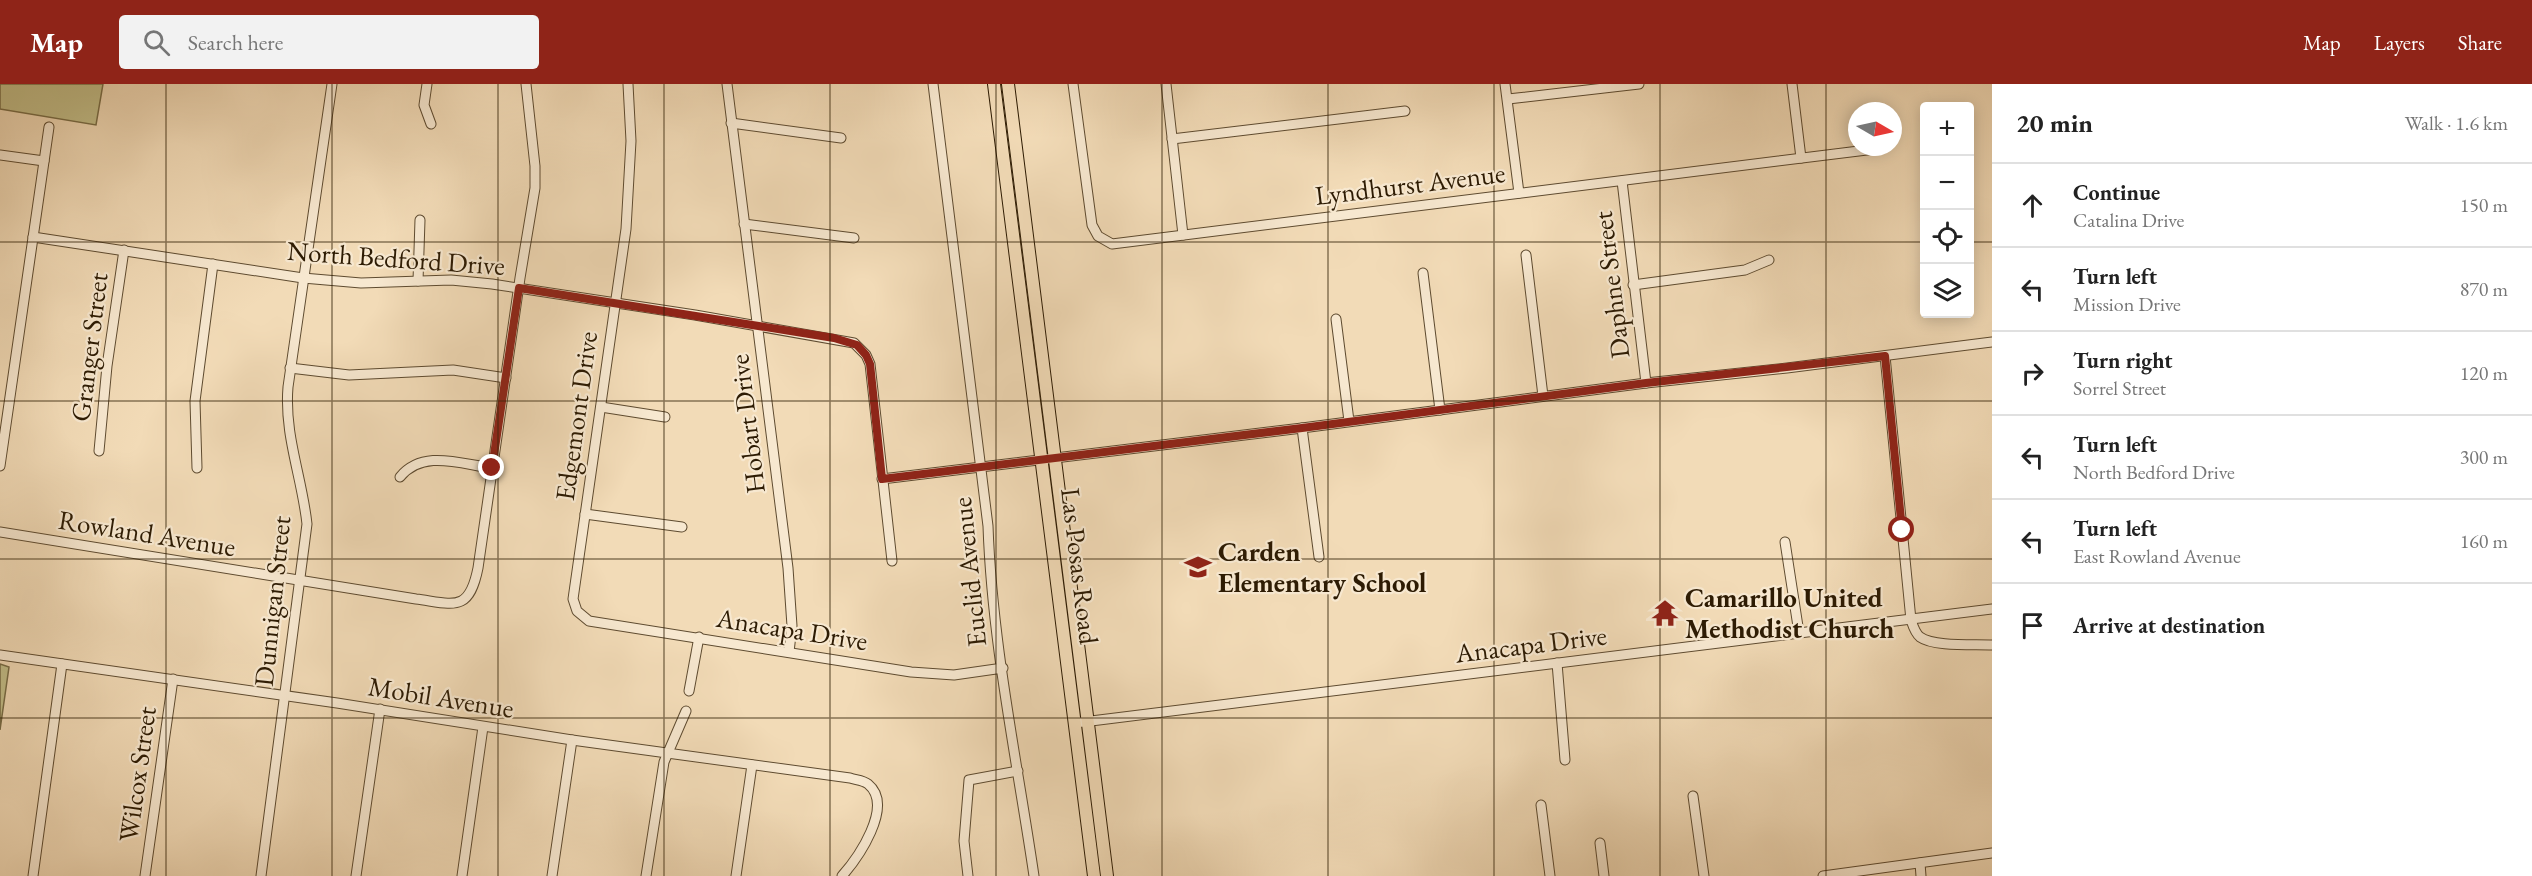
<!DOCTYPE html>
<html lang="en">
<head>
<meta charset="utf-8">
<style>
	body { margin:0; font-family:"EB Garamond",serif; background:#f2f2f2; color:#222 }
	.controls { position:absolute; right:18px; top:18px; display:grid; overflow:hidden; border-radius:6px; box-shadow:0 3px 15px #0003 }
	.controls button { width:54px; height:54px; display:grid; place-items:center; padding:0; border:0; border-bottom:2px solid #e0e0e0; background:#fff; color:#222; font:30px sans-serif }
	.compass { position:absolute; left:1848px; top:18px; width:54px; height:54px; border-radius:50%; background:#fff; box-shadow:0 3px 15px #0003; rotate:99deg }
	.stop { position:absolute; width:18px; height:18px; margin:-14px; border:4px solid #8f2418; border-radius:50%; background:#fff }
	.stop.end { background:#8f2418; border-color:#fff; box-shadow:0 2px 6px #0008 }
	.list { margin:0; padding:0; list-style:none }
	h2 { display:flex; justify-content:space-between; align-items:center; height:78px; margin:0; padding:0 24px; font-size:26px }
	h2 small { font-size:20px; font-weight:400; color:#767676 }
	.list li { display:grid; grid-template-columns:39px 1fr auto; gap:18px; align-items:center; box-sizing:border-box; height:84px; padding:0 24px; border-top:2px solid #e0e0e0 }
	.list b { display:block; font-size:22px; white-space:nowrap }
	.list p { margin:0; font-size:20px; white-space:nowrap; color:#767676 }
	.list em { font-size:20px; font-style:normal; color:#767676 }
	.icon { flex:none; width:33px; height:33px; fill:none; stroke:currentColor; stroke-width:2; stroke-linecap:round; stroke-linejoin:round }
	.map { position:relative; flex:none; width:1992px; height:792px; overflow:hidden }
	header { display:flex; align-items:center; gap:36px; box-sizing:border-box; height:84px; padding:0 30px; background:#8f2418; color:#fff }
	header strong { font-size:28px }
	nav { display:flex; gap:33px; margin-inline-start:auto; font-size:21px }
	.search { width:420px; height:54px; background:#f2f2f2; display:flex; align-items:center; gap:15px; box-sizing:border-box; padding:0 21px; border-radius:6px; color:#767676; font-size:22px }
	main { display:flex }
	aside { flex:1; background:#fff }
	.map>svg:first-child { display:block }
	.green { fill:#c2be89; stroke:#786c46; stroke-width:1.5 }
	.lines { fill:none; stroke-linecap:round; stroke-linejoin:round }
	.minor-casing { stroke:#5e4b30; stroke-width:11 }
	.major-casing { stroke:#2d1b03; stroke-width:14 }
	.minor { stroke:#f7e8d0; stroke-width:9 }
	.major { stroke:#f2dbb7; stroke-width:12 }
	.route { stroke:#8f2418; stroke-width:8 }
	.grid { fill:none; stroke:#2d1b03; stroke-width:1.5; stroke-opacity:0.55 }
	.labels { text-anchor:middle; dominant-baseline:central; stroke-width:4.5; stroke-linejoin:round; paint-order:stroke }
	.street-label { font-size:27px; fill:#2d1b03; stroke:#f7e8d0 }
	.poi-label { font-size:27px; font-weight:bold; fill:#2d1b03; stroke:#f7e8d0; text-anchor:start }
</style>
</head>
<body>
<header>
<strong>Map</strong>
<div class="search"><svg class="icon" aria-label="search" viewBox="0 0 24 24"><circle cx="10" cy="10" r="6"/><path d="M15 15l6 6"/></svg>Search here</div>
<nav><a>Map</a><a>Layers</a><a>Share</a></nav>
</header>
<main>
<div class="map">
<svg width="1992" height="792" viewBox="0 0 1992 792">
	<rect width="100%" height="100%" fill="#f2dbb7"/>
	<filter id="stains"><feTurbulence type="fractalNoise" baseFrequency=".00333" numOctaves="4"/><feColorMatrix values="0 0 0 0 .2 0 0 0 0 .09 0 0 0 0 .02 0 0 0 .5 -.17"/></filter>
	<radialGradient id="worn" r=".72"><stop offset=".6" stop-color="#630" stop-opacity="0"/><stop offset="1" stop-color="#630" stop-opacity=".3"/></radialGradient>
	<g class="green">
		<path d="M0,0H103L96,41L0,25Z"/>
		<path d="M0,580L9,583L0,646Z"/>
	</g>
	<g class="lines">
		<defs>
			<g id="minor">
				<path d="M427,0L424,21L431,40"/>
				<path d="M628,0L631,57L626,145L573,515L577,527L589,537L911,588L954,591L1003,584"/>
				<path d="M727,0L788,484L792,542L789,568"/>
				<path d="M933,0L988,442C992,559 1017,676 1034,792"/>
				<path d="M1073,0L1092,141L1098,152L1112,160L1883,64"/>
				<path d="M1166,0L1183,151"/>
				<path d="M1505,0L1519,109"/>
				<path d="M1792,0L1801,74"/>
				<path d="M1508,15L1639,0"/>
				<path d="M731,39L841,54"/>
				<path d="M1172,55L1405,27"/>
				<path d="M0,71L44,77"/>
				<path d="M1622,97L1646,299"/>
				<path d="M744,140L854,154"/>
				<path d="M33,153L303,194L361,199L451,196L492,200L695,231L854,259L866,271L870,280L892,477"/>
				<path d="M1526,171L1543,312"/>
				<path d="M1423,189L1440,326"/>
				<path d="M418,197L420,136"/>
				<path d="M1633,201L1745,186L1769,176"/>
				<path d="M1336,235L1349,337"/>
				<path d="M1885,272L1911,536C1913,542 1915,549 1920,553C1934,563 1974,560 1992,561"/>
				<path d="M290,284L349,291L453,286L506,294"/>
				<path d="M601,323L665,333"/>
				<path d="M1302,344L1319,473"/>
				<path d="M99,367L107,282L124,166"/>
				<path d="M0,382L49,43"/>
				<path d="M197,384L195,317L213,180"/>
				<path d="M400,393C423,365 460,380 492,384"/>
				<path d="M882,395L1302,344L1646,299L1787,284L1992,258"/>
				<path d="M585,430L682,443"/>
				<path d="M0,448L416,515C454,520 469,529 478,484L520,194L535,104V82L526,0"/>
				<path d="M1785,458L1799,549"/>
				<path d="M0,571L337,619L572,656L850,694C856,696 863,696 868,700C895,722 857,775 842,792"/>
				<path d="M1557,579L1565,676"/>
				<path d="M689,607L699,553"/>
				<path d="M1075,639L1992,525"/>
				<path d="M1693,712L1704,792"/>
				<path d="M1541,721L1550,792"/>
				<path d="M1600,759L1604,792"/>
				<path d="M1920,779L1921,792"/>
				<path d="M33,792L62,580"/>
				<path d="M145,792L173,595"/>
				<path d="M261,792L307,440C302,393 284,351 288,303L332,0"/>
				<path d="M356,792L380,625"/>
				<path d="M462,792L483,643"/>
				<path d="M552,792L572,656"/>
				<path d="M646,792L664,678L686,627"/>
				<path d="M736,792L752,681"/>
				<path d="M968,792L964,757L969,696L1018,687"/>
				<path d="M1823,792L1992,769"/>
			</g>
			<g id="major">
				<path d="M994,0L1094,792"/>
				<path d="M1008,0L1107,792"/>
			</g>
		</defs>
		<use href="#minor" class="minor-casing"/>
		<use href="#major" class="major-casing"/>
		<use href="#minor" class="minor"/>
		<use href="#major" class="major"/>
	</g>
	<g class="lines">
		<path class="route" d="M492,384L519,204L834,254L857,261L866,271L870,280L882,395L1302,344L1646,299L1885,272L1902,446"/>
	</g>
	<path class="grid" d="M166,0V792M332,0V792M498,0V792M664,0V792M830,0V792M996,0V792M1162,0V792M1328,0V792M1494,0V792M1660,0V792M1826,0V792M0,158H1924M1970,158H1992M0,317H1992M0,475H1992M0,634H1992"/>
	<defs>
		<symbol id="school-bare" viewBox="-9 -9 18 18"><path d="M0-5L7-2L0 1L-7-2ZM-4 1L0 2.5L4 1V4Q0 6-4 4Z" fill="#8f2418" stroke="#f7e8d0" stroke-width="2.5" paint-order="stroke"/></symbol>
		<symbol id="temple-bare" viewBox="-9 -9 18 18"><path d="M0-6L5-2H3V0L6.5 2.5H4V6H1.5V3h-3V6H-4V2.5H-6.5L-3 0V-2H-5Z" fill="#8f2418" stroke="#f7e8d0" stroke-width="2.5" paint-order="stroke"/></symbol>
	</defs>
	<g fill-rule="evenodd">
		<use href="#school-bare" x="1179" y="464" width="38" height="38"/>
		<use href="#temple-bare" x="1646" y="510" width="38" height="38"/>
	</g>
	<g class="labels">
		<g class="street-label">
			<text transform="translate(1410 100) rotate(-7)">Lyndhurst Avenue</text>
			<text transform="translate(396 174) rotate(4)">North Bedford Drive</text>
			<text transform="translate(1611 201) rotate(-97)">Daphne Street</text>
			<text transform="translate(89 263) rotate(-83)">Granger Street</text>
			<text transform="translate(576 332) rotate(-82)">Edgemont Drive</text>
			<text transform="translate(747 340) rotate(-97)">Hobart Drive</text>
			<text transform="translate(147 449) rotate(9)">Rowland Avenue</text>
			<text transform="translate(1080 482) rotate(83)">Las Posas Road</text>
			<text transform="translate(969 488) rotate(-96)">Euclid Avenue</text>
			<text transform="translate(272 517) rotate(-84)">Dunnigan Street</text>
			<text transform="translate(792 545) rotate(9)">Anacapa Drive</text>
			<text transform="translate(1531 560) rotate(-7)">Anacapa Drive</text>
			<text transform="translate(441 613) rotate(9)">Mobil Avenue</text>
			<text transform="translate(137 690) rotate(-82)">Wilcox Street</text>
		</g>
		<g class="poi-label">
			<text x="1218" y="467">Carden<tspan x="1218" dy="31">Elementary School</tspan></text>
			<text x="1685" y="513">Camarillo United<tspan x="1685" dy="31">Methodist Church</tspan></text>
		</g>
	</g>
	<rect width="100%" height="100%" filter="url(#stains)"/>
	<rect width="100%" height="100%" fill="url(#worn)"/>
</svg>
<div class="controls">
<button>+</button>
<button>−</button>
<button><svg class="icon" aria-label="locate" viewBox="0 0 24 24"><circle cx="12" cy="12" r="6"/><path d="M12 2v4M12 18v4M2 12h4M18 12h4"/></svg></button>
<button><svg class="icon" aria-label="layers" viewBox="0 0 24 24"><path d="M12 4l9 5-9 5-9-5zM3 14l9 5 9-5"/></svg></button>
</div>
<svg class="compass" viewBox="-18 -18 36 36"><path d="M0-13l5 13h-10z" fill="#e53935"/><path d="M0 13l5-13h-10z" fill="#767676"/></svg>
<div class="stop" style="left:1902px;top:446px"></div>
<div class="stop end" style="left:492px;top:384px"></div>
</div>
<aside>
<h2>20 min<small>Walk · 1.6 km</small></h2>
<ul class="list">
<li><svg class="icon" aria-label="ahead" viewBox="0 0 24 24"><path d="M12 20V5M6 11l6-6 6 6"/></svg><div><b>Continue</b><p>Catalina Drive</p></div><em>150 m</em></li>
<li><svg class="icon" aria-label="left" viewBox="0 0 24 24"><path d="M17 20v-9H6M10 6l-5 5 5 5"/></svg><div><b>Turn left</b><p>Mission Drive</p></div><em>870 m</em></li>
<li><svg class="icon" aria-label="right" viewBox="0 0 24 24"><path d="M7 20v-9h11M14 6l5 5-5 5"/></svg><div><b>Turn right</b><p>Sorrel Street</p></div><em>120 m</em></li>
<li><svg class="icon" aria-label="left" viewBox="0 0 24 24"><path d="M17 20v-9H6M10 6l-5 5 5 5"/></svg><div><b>Turn left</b><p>North Bedford Drive</p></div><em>300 m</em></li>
<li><svg class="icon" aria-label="left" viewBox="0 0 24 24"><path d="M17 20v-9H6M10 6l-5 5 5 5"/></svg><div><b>Turn left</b><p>East Rowland Avenue</p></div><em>160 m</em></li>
<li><svg class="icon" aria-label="arrive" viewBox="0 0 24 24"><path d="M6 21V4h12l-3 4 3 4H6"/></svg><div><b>Arrive at destination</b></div></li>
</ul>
</aside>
</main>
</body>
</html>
